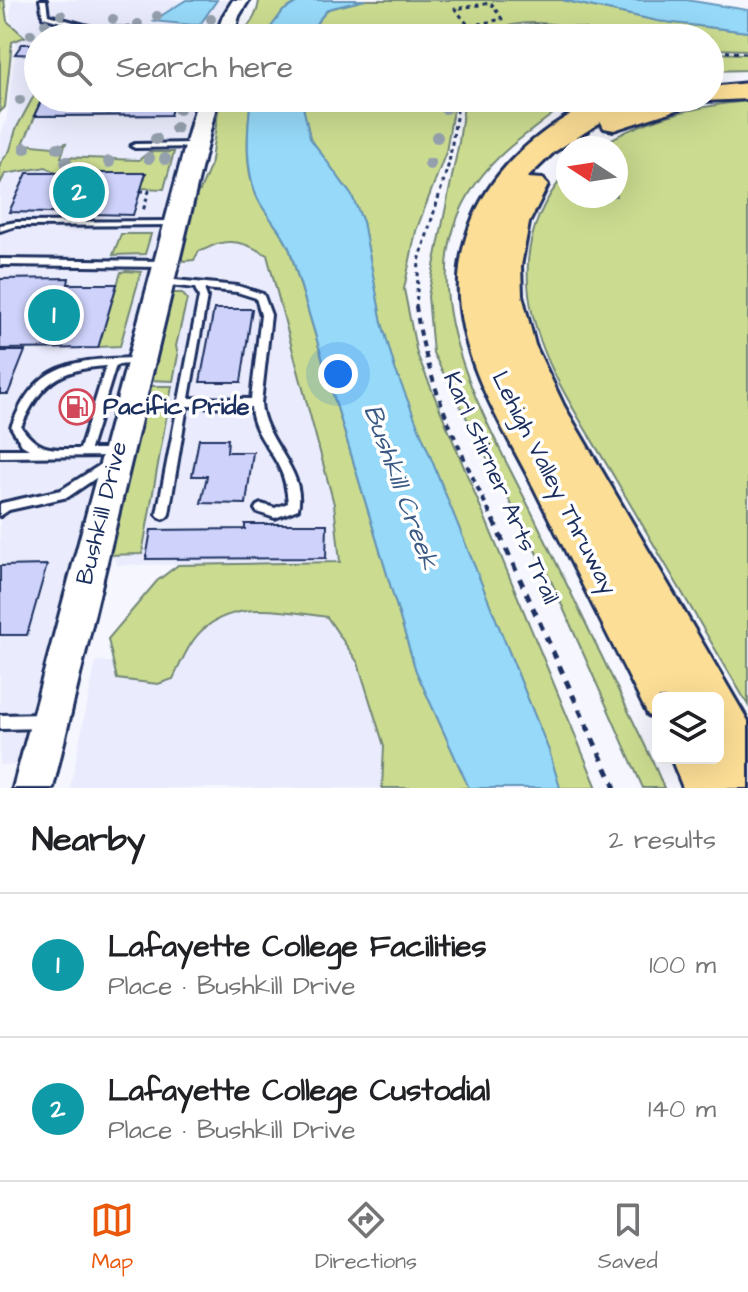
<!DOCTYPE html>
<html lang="en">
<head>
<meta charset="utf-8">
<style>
	body { margin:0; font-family:"Architects Daughter",sans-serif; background:#f6f6f6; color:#202124 }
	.controls { position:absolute; right:24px; bottom:24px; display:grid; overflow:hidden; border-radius:12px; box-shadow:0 8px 32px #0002 }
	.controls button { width:72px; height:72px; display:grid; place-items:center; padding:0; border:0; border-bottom:2px solid #e0e0e0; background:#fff; color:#202124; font:40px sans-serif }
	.compass { position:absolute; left:556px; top:136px; width:72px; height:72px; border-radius:50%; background:#fff; box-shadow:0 8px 32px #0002; rotate:282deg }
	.you { position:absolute; left:338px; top:374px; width:28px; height:28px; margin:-20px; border:6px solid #fff; border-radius:50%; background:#1a73e8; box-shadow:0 0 0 12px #1a73e833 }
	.badge { display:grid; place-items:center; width:52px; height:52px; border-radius:50%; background:#ea580c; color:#fff; font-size:26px; font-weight:700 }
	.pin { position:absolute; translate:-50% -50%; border:4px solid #fff; box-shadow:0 2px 8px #0006 }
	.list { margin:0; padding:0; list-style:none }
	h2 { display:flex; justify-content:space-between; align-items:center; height:104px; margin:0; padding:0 32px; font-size:34px }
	h2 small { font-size:26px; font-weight:400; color:#757577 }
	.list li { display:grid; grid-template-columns:52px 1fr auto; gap:24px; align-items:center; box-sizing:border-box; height:144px; padding:0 32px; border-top:2px solid #e0e0e0 }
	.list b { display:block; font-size:30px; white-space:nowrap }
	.list p { margin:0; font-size:26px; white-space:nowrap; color:#757577 }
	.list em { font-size:26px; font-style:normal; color:#757577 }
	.icon { flex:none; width:44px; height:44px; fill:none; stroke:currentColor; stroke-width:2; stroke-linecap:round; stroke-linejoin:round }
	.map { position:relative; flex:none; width:748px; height:788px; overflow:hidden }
	.search { position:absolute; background:#fff; box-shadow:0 8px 32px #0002; left:24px; right:24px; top:24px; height:88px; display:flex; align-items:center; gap:20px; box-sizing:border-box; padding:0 28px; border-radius:44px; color:#757577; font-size:30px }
	.sheet { height:392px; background:#fff }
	nav { display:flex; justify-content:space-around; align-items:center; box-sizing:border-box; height:112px; border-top:2px solid #e0e0e0; background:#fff; font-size:22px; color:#757577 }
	nav a { display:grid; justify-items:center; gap:4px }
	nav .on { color:#ea580c }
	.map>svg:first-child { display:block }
	.built { fill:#eaecfd }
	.green { fill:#cbdc90; stroke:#738677; stroke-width:2 }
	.water { fill:#96d9f8; stroke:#6595ba; stroke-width:2 }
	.building { fill:#cfd3fc; stroke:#1b2f5e; stroke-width:2 }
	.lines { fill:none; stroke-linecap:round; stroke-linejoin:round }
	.lane-casing { stroke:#1b2f5e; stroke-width:6 }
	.secondary-casing { stroke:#1b2f5e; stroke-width:6 }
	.highway-casing { stroke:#1b2f5e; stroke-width:6 }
	.path-far2 { stroke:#1b2f5e; stroke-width:3; stroke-dasharray:4 4; stroke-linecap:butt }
	.path-far1 { stroke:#1b2f5e; stroke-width:4; stroke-dasharray:6 6; stroke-linecap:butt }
	.path { stroke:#1b2f5e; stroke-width:5; stroke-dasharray:8 8; stroke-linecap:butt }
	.lane { fill:#fff; fill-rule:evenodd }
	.secondary { fill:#fff; fill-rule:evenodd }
	.highway { fill:#fcde96; fill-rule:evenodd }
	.tree { fill:#95a0ad }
	.labels { text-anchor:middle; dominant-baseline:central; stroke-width:7; stroke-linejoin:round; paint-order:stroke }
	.poi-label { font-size:24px; font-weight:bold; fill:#1b2f5e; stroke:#fff; text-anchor:start }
	.street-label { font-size:24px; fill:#1b2f5e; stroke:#fff }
	.water-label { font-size:26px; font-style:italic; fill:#3a5a84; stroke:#fff }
</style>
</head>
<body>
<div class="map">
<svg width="748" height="788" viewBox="0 0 748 788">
	<rect width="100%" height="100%" fill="#f5f6fe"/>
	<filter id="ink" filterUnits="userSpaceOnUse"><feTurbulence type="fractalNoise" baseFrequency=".0125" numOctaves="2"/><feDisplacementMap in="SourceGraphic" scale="16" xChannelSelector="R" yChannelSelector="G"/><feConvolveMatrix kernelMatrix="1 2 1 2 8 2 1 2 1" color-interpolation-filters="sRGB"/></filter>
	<g filter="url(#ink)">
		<g class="built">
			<path d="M12,0H242L226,38H38V98H208L18,765H0V138L7,117L16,43L10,15Z"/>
			<path d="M243,242L267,255L334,504L340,563L118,565L111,556L187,251Z"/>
			<path d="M218,592L328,617L358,663L384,746L382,788H70L96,661L138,664Z"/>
		</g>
		<g class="green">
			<path d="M0,0H4L7,21L25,37L12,42L5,107L0,112Z"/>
			<path d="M259,0H301L283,11L263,38H237C248,27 258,16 259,0Z"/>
			<path d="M365,0H562L658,21L748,32V50L710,49V38C685,38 659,40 635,38C587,33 525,7 481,38H304L328,9Z"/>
			<path d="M710,53L748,54V70L710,71Z"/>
			<path d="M37,90L38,98H43L23,144L53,147L66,143L61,157L139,160L149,152H174L164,189L141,188L145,173H56L46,167L5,174L0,184V164L10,150L16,129Z"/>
			<path d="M220,98H251C247,130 243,173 260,203C270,220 283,232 290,251L416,671L469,788H382L384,746L358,663L327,617C289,612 240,600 206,627C190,639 182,661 173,679L158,684L117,679L108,639L157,581L178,565L340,562L334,504L267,255C251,246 236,238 217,244C210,246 207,250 199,251L194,260L184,261L179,257L194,193L200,191L210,167Z"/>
			<path d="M301,98H455L446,152L416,231L404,289L417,354L597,788H560L549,751L395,369L382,323L363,222L352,196L310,138Z"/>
			<path d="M465,98H580C559,107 543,122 525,135C376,245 474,395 536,521C575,601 614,682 653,762L664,788H643L552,583L433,353L428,296L459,142Z"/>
			<path d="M748,101V705C704,630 660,555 616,480C583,423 537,361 529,294C523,248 537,206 568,171V196H616V148H597C642,118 695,106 748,101Z"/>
			<path d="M121,234H151L145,254L113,255Z"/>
			<path d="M126,271L141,272L120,346L98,347L121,272Z"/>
			<path d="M173,293H182L187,299L176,346L178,355L173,381L148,380L170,295Z"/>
			<path d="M147,386H172L142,554L106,555Z"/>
		</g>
		<g class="water">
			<path d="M186,0H217L201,23L193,25L153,21Z"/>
			<path d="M301,0H365L328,9L304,38H263L283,11Z"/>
			<path d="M562,0H686L748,10V32L658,21Z"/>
			<path d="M251,98H301L310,138L352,196L363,222L382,323L395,369L549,751L560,788H469L416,671L290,250C283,232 270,220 260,203C244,173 247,130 251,98Z"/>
		</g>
		<g class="building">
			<path d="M22,44H33L30,49L38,46V55L15,54Z"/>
			<path d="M175,98L170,115L34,116L42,99Z"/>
			<path d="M175,98L170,115L34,116L42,99Z"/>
			<path d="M27,173H146L133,215L9,212Z"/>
			<path d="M69,278L68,284H117L98,348L0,349V279Z"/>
			<path d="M214,309H252L241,382H200Z"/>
			<path d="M0,351H25L8,394H0Z"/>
			<path d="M199,439H228L227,452H253L246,504L201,503L207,476H192Z"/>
			<path d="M245,524H327L326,558L146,559L151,530L245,529Z"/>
			<path d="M47,565L27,635H0V566Z"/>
		</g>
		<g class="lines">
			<defs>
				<g id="lane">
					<path d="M40,0H46L48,15L95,28L226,31L229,33L226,35L95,32L88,30L74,38H66L82,28L43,17Z"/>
					<path d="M196,143L200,145L199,147L135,148L131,146L135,144Z"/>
					<path d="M175,221L179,223L178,225L16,226L0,231V225L16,222Z"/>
					<path d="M0,259L164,261L168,264L164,267L0,265Z"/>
					<path d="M164,279L238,286L263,294L264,296L271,315L261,403C263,441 307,470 298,509L275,518L257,512L255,509L257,506L261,504L275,508L288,503C287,493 286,482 281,471C272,449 252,432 251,407L187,406L169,514L167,517L163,519L159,517L157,514L199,297L195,288L161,284L160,282L161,280ZM204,289L237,292L256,298L261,315L251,399L189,398L207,297Z"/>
					<path d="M141,358L146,361L144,363L116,365L90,449H115L119,450L120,453L119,456L0,457V449H29L22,445L11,427C17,413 23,399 33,388C59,357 104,359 141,358ZM106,366L80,449C52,449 39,452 21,427C40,384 58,369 106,366Z"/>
					<path d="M108,460L112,461L113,464L112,467L68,497L9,510L0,516V504L2,503L61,490Z"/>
					<path d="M44,714L49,716L51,721L49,726L44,728L0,729V715Z"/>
				</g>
				<g id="secondary">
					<path d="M233,0H249L239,16L233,38H215L223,16Z"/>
					<path d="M198,98H218L53,788H13Z"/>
				</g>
				<path id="highway" d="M748,83V99L704,101L614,130L604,128L601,122L554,152L527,178L543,179L548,185L529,223L521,266L522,295L535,345L564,406L748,721V788H683L671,758H718V698H658V719L648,715C610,640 572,564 534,488C504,429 463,366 459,298C456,242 479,190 520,152C544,130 581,103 614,98C625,96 638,98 650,98L648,101L658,98H710V87Z"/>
			</defs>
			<use href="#lane" class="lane-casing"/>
			<use href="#secondary" class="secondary-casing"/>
			<use href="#highway" class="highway-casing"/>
			<g class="path-far2">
				<path d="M491,3L502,19L469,26L455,9Z"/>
				<path d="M478,24L492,38"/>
				<path d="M487,38C532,15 577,29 624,38"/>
				<path d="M535,38H566"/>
				<path d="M710,51L748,53"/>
				<path d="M140,191H149L143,211"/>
				<path d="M416,308L419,261L449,163L459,98"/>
			</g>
			<path class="path-far1" d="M416,306C426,383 461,453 494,522"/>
			<path class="path" d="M493,520L615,788"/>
			<use href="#lane" class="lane"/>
			<use href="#secondary" class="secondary"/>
			<use href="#highway" class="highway"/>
		</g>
		<g class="tree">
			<circle cx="61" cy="15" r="5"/>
			<circle cx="157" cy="16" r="5"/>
			<circle cx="113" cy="19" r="5"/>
			<circle cx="211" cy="19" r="5"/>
			<circle cx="45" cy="24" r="5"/>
			<circle cx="138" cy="24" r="5"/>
			<circle cx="31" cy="34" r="5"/>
			<circle cx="20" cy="100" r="5"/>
			<circle cx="445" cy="108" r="6"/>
			<circle cx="179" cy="109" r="6"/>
			<circle cx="176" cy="128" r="6"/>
			<circle cx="437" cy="137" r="6"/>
			<circle cx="156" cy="139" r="6"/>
			<circle cx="25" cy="148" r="6"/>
			<circle cx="58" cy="148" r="6"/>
			<circle cx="149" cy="158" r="6"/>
			<circle cx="165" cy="159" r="6"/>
			<circle cx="66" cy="162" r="6"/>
			<circle cx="109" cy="162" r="6"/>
			<circle cx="430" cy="164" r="6"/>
		</g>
	</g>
	<defs>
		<symbol id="fuel-ring" viewBox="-11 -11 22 22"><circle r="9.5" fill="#fff" stroke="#d1495b" stroke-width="1.5"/><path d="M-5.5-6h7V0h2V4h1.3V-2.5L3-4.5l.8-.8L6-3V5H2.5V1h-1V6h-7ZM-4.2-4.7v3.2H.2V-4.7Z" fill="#d1495b"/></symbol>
	</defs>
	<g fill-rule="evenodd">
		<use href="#fuel-ring" x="57" y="387" width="40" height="40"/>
	</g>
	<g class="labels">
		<g class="poi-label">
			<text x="103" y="407">Pacific Pride</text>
		</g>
		<g class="street-label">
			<text transform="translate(554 483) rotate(63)">Lehigh Valley Thruway</text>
			<text transform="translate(501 488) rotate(66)">Karl Stirner Arts Trail</text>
			<text transform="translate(102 513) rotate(-76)">Bushkill Drive</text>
		</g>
		<g class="water-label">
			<text transform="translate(401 487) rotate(70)">Bushkill Creek</text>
		</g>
	</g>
</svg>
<div class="controls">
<button><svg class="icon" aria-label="layers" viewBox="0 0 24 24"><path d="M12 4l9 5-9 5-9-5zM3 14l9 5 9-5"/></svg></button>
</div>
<svg class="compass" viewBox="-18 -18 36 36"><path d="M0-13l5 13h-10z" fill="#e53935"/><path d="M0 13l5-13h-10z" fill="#757577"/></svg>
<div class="you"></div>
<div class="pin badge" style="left:54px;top:315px;background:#0f9aa8">1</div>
<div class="pin badge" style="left:79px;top:192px;background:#0f9aa8">2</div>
<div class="search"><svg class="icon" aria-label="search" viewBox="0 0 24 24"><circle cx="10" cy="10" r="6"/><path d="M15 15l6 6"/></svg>Search here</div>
</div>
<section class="sheet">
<h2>Nearby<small>2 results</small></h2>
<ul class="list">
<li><span class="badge" style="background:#0f9aa8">1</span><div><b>Lafayette College Facilities</b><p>Place · Bushkill Drive</p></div><em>100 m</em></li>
<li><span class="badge" style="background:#0f9aa8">2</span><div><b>Lafayette College Custodial</b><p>Place · Bushkill Drive</p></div><em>140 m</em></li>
</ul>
</section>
<nav>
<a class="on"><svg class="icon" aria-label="map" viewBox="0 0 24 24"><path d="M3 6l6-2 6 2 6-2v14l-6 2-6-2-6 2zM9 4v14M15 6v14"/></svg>Map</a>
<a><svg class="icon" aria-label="directions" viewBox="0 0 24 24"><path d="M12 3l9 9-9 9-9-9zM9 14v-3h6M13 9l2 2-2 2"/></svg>Directions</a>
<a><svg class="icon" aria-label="saved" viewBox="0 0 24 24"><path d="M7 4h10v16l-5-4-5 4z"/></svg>Saved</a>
</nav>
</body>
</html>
